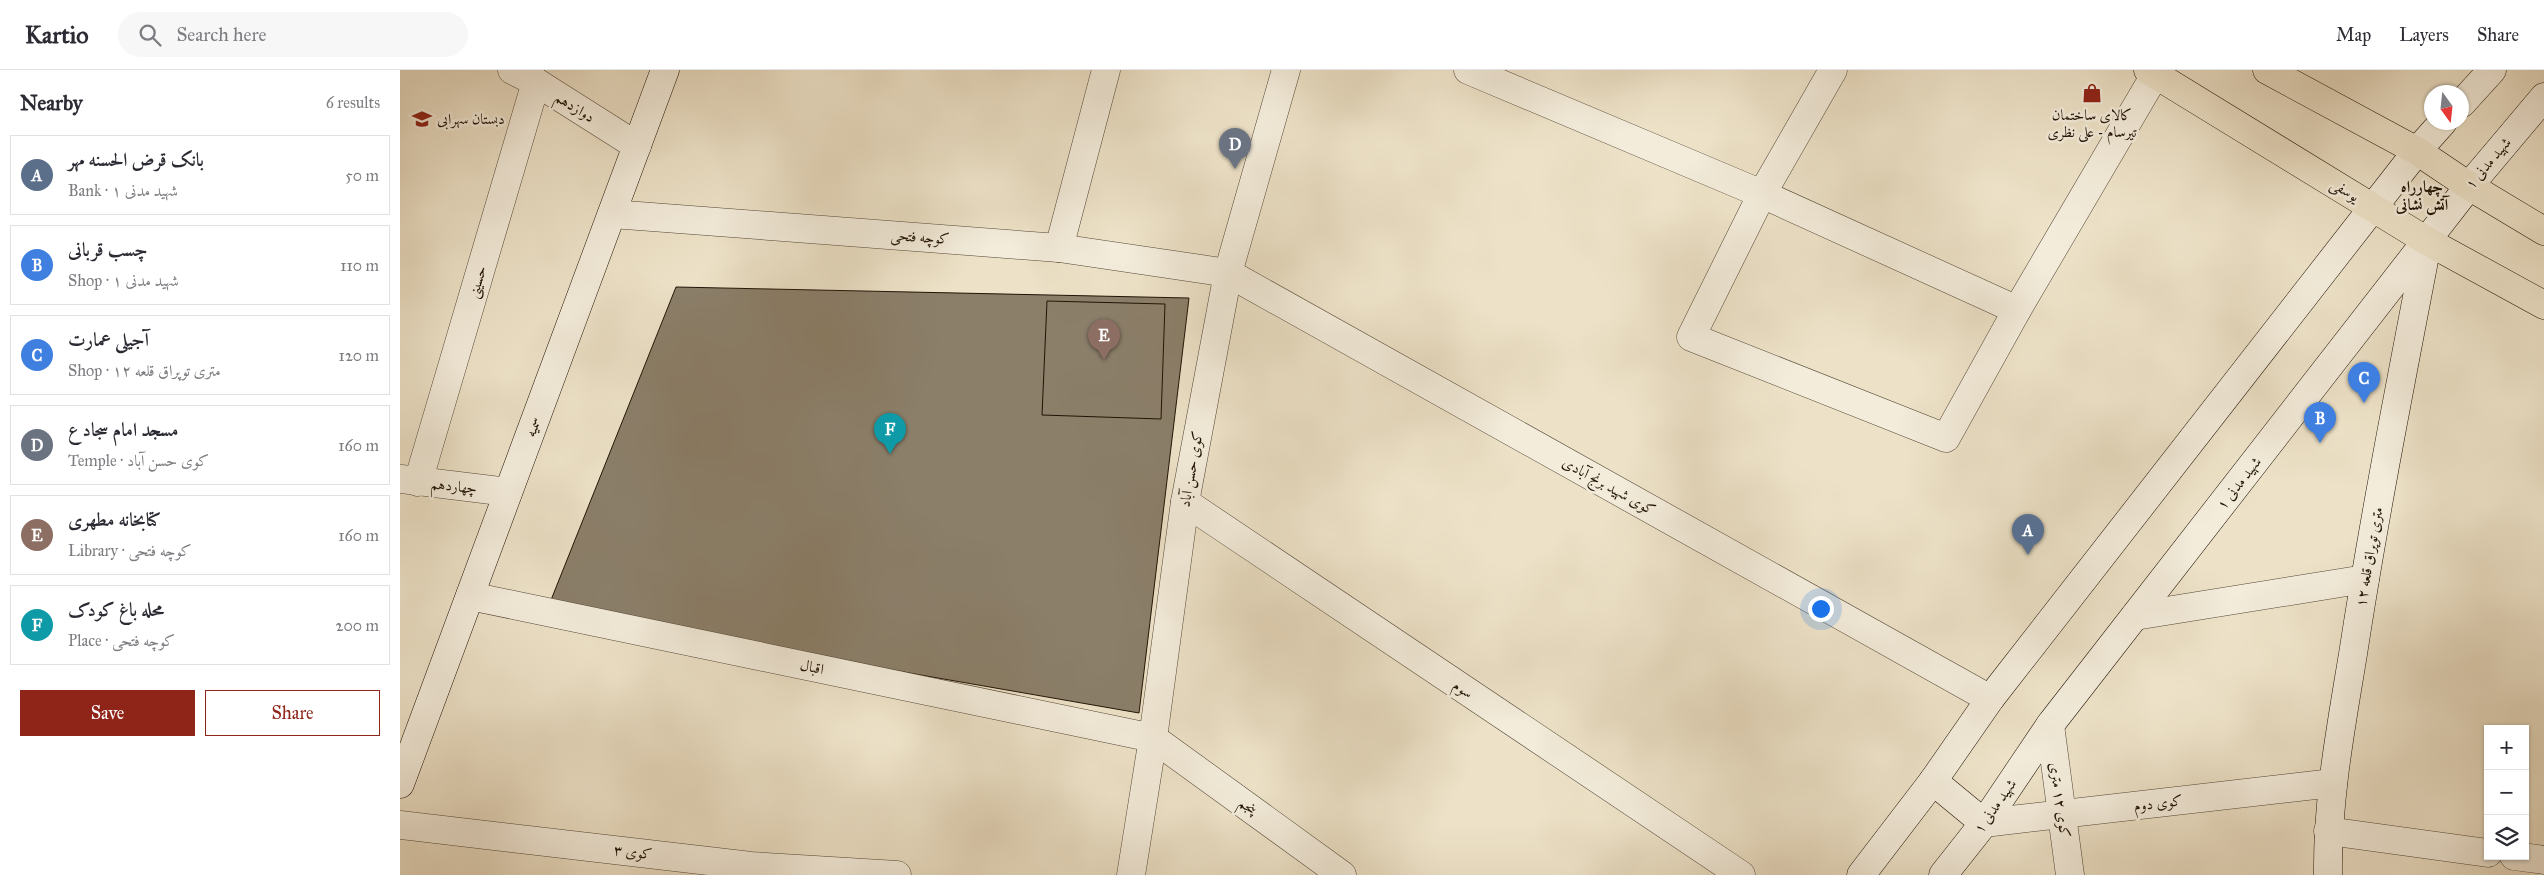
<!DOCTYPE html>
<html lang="en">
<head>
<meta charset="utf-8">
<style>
	body { margin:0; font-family:"IM FELL Great Primer",Amiri,serif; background:#f7f7f7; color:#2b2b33 }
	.controls { position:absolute; right:15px; bottom:15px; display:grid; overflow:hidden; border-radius:0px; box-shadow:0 1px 4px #0004 }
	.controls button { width:45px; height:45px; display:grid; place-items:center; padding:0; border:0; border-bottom:1px solid #e1e1e2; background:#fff; color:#2b2b33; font:25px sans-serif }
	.compass { position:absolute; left:2024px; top:15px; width:45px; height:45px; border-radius:50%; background:#fff; box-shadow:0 1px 4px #0004; rotate:165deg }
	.you { position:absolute; left:1420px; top:538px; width:18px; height:18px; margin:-12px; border:4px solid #fff; border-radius:50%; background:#1a73e8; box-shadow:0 0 0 8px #1a73e833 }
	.badge { display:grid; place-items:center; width:32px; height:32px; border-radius:50%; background:#8f2418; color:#fff; font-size:16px; font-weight:700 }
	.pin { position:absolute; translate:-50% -41px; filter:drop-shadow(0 1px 2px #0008) }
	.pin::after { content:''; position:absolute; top:26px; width:18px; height:15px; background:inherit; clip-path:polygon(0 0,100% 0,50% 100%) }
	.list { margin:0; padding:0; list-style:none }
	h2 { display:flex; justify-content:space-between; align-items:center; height:65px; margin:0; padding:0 20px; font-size:21px }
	h2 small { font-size:16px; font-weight:400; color:#7c7c81 }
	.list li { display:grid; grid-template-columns:32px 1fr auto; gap:15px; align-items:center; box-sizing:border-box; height:80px; margin:0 10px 10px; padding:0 10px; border:1px solid #e1e1e2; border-radius:0px }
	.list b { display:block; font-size:19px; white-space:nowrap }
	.list p { margin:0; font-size:16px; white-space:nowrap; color:#7c7c81 }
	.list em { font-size:16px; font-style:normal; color:#7c7c81 }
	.actions { display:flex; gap:10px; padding:15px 20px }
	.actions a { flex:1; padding:11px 0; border:1px solid #8f2418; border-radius:0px; text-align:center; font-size:18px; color:#8f2418 }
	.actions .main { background:#8f2418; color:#fff }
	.icon { flex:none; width:28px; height:28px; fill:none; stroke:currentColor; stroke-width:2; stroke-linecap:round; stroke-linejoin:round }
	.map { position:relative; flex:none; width:2144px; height:805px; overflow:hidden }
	header { display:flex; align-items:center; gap:30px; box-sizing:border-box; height:70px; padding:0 25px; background:#fff; border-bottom:1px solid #e1e1e2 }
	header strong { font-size:24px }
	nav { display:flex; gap:28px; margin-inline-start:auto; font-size:18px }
	.search { width:350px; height:45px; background:#f7f7f7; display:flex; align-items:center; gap:12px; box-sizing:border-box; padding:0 18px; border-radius:28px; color:#7c7c81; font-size:19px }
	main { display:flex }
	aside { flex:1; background:#fff }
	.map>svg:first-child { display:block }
	.building { fill:#8b7f6a; stroke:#201305 }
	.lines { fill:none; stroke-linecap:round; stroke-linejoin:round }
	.street-casing { stroke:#534736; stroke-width:29 }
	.secondary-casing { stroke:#201305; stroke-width:29 }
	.primary-casing { stroke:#201305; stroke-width:29 }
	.street { stroke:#f3ecdb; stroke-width:28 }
	.secondary { stroke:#f3ecdb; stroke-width:28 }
	.primary { stroke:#ede2c8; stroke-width:28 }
	.labels { text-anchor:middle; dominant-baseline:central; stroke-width:5; stroke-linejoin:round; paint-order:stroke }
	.street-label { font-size:15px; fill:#201305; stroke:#f3ecdb }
	.poi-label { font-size:15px; fill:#201305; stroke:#f3ecdb }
	.neighbourhood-label { font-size:16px; font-weight:bold; fill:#201305; stroke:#f3ecdb }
</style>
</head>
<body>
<header>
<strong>Kartio</strong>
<div class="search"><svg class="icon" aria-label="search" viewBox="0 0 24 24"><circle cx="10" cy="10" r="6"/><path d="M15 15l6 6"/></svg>Search here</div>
<nav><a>Map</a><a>Layers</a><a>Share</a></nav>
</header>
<main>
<aside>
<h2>Nearby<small>6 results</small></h2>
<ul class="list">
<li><span class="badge" style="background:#5c6f8a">A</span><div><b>بانک قرض الحسنه مهر</b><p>Bank · شهید مدنی ۱</p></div><em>50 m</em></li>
<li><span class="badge" style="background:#3f7fe0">B</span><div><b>چسب قربانی</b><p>Shop · شهید مدنی ۱</p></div><em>110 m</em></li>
<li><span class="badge" style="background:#3f7fe0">C</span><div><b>آجیلی عمارت</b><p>Shop · ۱۲ متری توپراق قلعه</p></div><em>120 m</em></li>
<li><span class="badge" style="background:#6b7280">D</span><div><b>مسجد امام سجاد ع</b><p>Temple · کوی حسن آباد</p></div><em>160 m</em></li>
<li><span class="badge" style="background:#8d6e63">E</span><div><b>کتابخانه مطهری</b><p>Library · کوچه فتحی</p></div><em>160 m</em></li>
<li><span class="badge" style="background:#0f9aa8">F</span><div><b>محله باغ کودک</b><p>Place · کوچه فتحی</p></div><em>200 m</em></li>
</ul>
<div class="actions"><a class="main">Save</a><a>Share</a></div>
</aside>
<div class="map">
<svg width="2144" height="805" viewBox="0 0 2144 805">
	<rect width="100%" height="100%" fill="#ede2c8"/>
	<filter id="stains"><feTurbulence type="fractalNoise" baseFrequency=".004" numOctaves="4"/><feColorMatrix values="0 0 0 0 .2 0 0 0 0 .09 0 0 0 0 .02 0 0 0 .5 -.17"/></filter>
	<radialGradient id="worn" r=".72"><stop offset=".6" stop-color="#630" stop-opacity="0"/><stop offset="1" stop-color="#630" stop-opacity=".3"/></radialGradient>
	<g class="building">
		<path d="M276,217L789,228L739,643L147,540Z"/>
		<path d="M647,231L765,234L761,349L642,345Z"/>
	</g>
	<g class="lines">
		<defs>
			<g id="street">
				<path d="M112,0L136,12L237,76"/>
				<path d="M1068,0L1362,124L1617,240"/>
				<path d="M1433,0L1362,124L1291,267L1546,368L1617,240L1755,5"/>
				<path d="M212,144L659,178L828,203L1590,629"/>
				<path d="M659,178L706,0"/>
				<path d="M1,409L108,422"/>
				<path d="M18,412L136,12"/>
				<path d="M785,432L1341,805"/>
				<path d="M70,526L753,668L942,805"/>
				<path d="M1735,546L1965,509"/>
				<path d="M1650,655L1670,805"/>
				<path d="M1584,753L1933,713"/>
				<path d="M0,755L351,796L497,805"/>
				<path d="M1928,761L2088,783"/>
				<path d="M2114,786L2144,790"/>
				<path d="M731,805L753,668L785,432L828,203L886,0"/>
			</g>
			<g id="secondary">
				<path d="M2062,33L2092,0"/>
				<path d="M1533,711L1584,753"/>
				<path d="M0,714L265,0"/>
				<path d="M1461,805L1533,711L1590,629L2017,81L2043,52"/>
				<path d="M1543,805L1584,753L1650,655L2069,116L2144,27"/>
				<path d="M1928,805C1927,730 1941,657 1953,584C1974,447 2001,311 2027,175"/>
			</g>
			<g id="primary">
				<path d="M1748,0L2027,171L2144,235"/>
				<path d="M1867,0L2017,81L2069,116L2144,161"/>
			</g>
		</defs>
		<use href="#street" class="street-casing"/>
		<use href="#secondary" class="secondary-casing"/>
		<use href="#primary" class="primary-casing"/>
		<use href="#street" class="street"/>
		<use href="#secondary" class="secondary"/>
		<use href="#primary" class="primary"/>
	</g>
	<defs>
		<symbol id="shop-bare" viewBox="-9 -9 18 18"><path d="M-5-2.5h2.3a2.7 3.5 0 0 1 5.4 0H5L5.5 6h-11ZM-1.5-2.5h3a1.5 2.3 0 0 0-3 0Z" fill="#8f2418" stroke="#f3ecdb" stroke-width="2.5" paint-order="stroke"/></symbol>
		<symbol id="school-bare" viewBox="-9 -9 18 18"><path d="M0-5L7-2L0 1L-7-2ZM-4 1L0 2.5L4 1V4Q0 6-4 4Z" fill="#8f2418" stroke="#f3ecdb" stroke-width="2.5" paint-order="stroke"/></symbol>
	</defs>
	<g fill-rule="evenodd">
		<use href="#shop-bare" x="1678" y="9" width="28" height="28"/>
		<use href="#school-bare" x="8" y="35" width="28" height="28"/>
	</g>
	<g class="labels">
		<g class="street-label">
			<text transform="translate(175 37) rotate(32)">دوازدهم</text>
			<text transform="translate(2088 93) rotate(-50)">شهید مدنی ۱</text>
			<text transform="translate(1945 120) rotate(31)">یوسفی</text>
			<text transform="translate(520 167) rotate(4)">کوچه فتحی</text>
			<text transform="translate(77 212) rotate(-74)">حسینی</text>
			<text transform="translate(133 357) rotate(-70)">سمیه</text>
			<text transform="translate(791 399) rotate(-80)">کوی حسن آباد</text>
			<text transform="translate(1839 413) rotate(-52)">شهید مدنی ۱</text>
			<text transform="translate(54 416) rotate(6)">چهاردهم</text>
			<text transform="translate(1209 416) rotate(29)">کوی شهید برنج آبادی</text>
			<text transform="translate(1969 487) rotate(-80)">۱۲ متری توپراق قلعه</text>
			<text transform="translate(412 597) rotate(12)">اقبال</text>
			<text transform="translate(1063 619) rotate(34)">سوم</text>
			<text transform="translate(1660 730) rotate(82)">کوی ۱۲ متری</text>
			<text transform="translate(1758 733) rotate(-7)">کوی دوم</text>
			<text transform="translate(848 736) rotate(36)">پنجم</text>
			<text transform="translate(1595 736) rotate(-55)">شهید مدنی ۱</text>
			<text transform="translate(233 782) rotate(7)">کوی ۳</text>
		</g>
		<g class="poi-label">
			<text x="1692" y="45">کالای ساختمان<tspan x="1692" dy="17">تیرسام - علی نظری</tspan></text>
			<text x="37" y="49" text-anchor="start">دبستان سهرابی</text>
		</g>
		<g class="neighbourhood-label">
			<text x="2022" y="116">چهارراه<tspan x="2022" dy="18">آتش نشانی</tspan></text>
		</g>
	</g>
	<rect width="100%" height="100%" filter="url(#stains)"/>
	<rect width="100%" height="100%" fill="url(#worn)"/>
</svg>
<div class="controls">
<button>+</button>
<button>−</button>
<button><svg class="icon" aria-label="layers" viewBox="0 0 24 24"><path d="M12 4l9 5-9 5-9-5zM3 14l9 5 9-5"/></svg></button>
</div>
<svg class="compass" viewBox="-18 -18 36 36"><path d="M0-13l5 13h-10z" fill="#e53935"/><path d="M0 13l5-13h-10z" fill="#7c7c81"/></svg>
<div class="you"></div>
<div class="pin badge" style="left:1628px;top:485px;background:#5c6f8a">A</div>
<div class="pin badge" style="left:1920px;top:373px;background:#3f7fe0">B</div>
<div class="pin badge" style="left:1964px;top:333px;background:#3f7fe0">C</div>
<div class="pin badge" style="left:835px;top:99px;background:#6b7280">D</div>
<div class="pin badge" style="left:704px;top:290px;background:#8d6e63">E</div>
<div class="pin badge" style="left:490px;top:384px;background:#0f9aa8">F</div>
</div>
</main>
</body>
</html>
